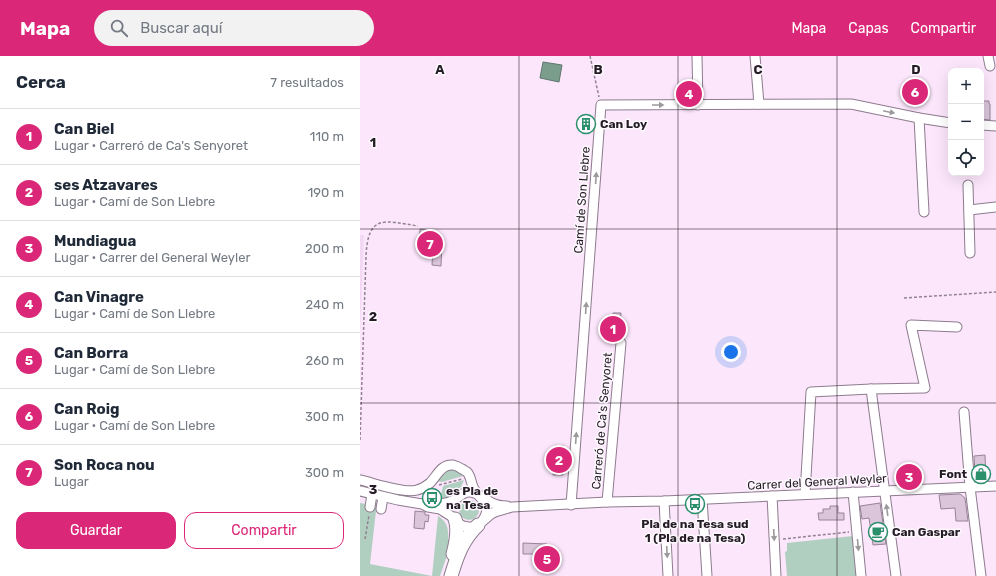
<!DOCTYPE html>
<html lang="es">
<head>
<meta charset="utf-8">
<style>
	body { margin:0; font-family:Rubik,sans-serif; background:#f2f2f3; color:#1f2937 }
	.controls { position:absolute; right:12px; top:12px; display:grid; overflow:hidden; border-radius:8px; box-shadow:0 4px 16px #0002 }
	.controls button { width:36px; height:36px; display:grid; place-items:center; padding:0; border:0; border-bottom:1px solid #e0e1e3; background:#fff; color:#1f2937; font:20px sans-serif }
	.you { position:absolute; left:371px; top:296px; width:14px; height:14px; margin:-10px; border:3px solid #fff; border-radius:50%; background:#1a73e8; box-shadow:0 0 0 6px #1a73e833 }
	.badge { display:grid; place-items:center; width:26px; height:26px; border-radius:50%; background:#db2777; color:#fff; font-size:13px; font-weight:700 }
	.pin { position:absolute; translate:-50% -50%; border:2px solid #fff; box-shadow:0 1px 4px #0006 }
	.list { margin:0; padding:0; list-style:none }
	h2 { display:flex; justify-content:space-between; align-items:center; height:52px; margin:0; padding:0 16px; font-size:17px }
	h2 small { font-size:13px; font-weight:400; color:#747a83 }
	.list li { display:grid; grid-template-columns:26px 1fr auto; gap:12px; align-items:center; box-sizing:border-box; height:56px; padding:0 16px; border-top:1px solid #e0e1e3 }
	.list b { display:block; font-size:15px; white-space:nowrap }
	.list p { margin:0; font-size:13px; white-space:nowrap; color:#747a83 }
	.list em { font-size:13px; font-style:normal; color:#747a83 }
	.actions { display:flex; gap:8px; padding:12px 16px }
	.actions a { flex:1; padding:9px 0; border:1px solid #db2777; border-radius:12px; text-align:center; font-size:14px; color:#db2777 }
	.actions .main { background:#db2777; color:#fff }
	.icon { flex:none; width:22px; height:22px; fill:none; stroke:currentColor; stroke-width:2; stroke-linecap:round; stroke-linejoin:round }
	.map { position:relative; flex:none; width:636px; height:520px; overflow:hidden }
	header { display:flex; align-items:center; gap:24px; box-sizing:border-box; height:56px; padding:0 20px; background:#db2777; color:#fff }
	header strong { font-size:19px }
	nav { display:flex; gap:22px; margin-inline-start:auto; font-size:14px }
	.search { width:280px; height:36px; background:#f2f2f3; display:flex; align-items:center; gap:10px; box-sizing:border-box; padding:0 14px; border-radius:22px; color:#747a83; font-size:15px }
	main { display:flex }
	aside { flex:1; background:#fff }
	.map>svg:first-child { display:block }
	.built { fill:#f3d8f3 }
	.green { fill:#b1cfc1 }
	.water { fill:#7a9d8c; stroke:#60766d }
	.building { fill:#dac5da; stroke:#978497 }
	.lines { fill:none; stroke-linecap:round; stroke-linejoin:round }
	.minor-casing { stroke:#8e7b8e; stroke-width:11 }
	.highway-casing { stroke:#8e7b8e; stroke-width:15 }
	.path { stroke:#918391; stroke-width:1.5; stroke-dasharray:3 2; stroke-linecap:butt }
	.minor { stroke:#fff; stroke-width:9 }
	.highway { stroke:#fff; stroke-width:13 }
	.oneway { fill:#9c999c }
	.grid { fill:none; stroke:#241c24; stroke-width:1; stroke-opacity:0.55 }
	.labels { text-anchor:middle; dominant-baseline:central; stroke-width:3; stroke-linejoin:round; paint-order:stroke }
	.poi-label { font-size:12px; font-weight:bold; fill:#241c24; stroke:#fef9fe; text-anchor:start }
	.street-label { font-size:12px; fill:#241c24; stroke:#fef9fe }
	.grid-label { font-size:13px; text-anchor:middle; font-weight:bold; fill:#241c24; stroke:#fef9fe; stroke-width:3; stroke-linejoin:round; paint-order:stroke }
</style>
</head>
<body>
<header>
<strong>Mapa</strong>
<div class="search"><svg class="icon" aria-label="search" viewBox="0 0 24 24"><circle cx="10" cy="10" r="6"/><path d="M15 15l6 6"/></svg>Buscar aquí</div>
<nav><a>Mapa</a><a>Capas</a><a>Compartir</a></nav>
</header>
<main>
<aside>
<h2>Cerca<small>7 resultados</small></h2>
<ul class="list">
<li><span class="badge">1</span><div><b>Can Biel</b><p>Lugar · Carreró de Ca's Senyoret</p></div><em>110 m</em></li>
<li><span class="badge">2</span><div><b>ses Atzavares</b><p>Lugar · Camí de Son Llebre</p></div><em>190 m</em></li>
<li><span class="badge">3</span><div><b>Mundiagua</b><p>Lugar · Carrer del General Weyler</p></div><em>200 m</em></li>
<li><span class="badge">4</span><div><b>Can Vinagre</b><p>Lugar · Camí de Son Llebre</p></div><em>240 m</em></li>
<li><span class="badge">5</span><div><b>Can Borra</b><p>Lugar · Camí de Son Llebre</p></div><em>260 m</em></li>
<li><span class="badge">6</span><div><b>Can Roig</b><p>Lugar · Camí de Son Llebre</p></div><em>300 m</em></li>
<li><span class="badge">7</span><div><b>Son Roca nou</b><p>Lugar</p></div><em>300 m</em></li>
</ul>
<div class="actions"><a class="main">Guardar</a><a>Compartir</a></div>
</aside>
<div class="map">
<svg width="636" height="520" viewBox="0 0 636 520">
	<rect width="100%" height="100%" fill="#fbe6fb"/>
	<path class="built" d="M0,179H4L0,277Z"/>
	<g class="green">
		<path d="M93,412L103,418V420L82,426L77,425L84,415Z"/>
		<path d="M104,424L101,431L94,437L91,441L89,442L80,444L83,430Z"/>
		<circle cx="109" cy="454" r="10"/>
		<path d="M17,446L10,508L72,520L78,460C87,465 89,474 88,483L92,485L80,520H0V447L14,449Z"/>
		<path d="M493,480L497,520H427L425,496L427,495V487Z"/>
	</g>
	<path class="water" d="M183,6L202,9L199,26L180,22Z"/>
	<g class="building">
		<path d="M321,26H332V43H326V35H320Z"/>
		<path d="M547,26H564V46H553V43H550V32H547Z"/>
		<path d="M621,45H629V48H630V64L621,63Z"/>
		<path d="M60,173L72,174L71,183L82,184L81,210L72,209L73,193L59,192Z"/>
		<path d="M253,257H261L260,280L246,279L247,266L252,267Z"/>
		<path d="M195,390H204L203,419H193Z"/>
		<path d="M625,399L626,424L623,425L615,418L614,400Z"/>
		<path d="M555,413L557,428H543L541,414Z"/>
		<path d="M600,438L605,442L608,465H596L595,452L581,453L579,439Z"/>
		<path d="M520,447L526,488L513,489L509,462L502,463L500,450Z"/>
		<path d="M470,450H478V457H484V464H459L458,457H463V453H470Z"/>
		<path d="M55,455L65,456V459H69L68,466L65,465L64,473L54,472Z"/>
		<path d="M163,487L187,488V498H163Z"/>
	</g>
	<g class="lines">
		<defs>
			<g id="minor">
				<path d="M337,0L338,49"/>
				<path d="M395,0L399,48"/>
				<path d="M628,0L630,10"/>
				<path d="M559,62L564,156"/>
				<path d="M621,69L636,70"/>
				<path d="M608,129L610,197"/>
				<path d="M609,154L636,151"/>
				<path d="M511,333L536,520"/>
				<path d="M604,356L610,431L621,520"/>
				<path d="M0,424C14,427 44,438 57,434C62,433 66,430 70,427C77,420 81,408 93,409C97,410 99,411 102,413C104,414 105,415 107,416C111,420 111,428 114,433C121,445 133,448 123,464"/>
				<path d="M0,435L38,444L62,448L68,451L80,453L91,460L98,467L103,470L108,471H113L118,469L131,458L135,456L152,451L247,446L304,445L636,430"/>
				<path d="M493,436L501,520"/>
				<path d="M445,438L451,336L511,333L565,332L551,269L597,271"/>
				<path d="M412,440L416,520"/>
				<path d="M342,443L347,520"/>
				<path d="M304,445L308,520"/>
				<path d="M247,446L261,287"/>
				<path d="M72,447C80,448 89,448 96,443C100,440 103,436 109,436C118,436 124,443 132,447C136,449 141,450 147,450"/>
				<path d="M211,449L241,49L491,48L559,62L591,67"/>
				<path d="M10,451L12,438"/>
				<path d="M21,453L23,441"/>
			</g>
			<g id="highway">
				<path d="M93,498C96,487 99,474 95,463"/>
				<path d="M91,520C97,500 103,483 118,469"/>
			</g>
		</defs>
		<use href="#minor" class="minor-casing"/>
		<use href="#highway" class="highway-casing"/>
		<g class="path">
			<path d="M230,0L239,41"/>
			<path d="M544,242L636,236"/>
			<path d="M0,384L6,200C8,157 25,165 58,170"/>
			<path d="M79,429L102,423"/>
			<path d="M5,483L9,459"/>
			<path d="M423,483L489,476"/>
		</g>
		<use href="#minor" class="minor"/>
		<use href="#highway" class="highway"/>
	</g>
	<defs><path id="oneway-solid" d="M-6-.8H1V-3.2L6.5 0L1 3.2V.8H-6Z"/></defs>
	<g class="oneway">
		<use href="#oneway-solid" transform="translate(298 49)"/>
		<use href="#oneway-solid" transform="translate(529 56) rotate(12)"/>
		<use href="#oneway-solid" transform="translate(236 122) rotate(-86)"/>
		<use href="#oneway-solid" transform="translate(226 252) rotate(-86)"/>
		<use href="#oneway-solid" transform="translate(216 382) rotate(-86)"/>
		<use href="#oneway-solid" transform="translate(527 454) rotate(-98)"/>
		<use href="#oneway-solid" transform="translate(414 479) rotate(87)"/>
		<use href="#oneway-solid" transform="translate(498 489) rotate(85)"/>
		<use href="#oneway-solid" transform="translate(307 496) rotate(87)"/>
	</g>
	<path class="grid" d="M159,0V520M318,0V520M477,0V520M0,173H636M0,347H636"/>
	<defs>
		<symbol id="building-ring" viewBox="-11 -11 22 22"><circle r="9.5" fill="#fef9fe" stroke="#2a8f6b" stroke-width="1.5"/><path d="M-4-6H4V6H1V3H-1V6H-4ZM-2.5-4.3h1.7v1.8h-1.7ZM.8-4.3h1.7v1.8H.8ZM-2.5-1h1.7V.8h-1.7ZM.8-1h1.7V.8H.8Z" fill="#2a8f6b"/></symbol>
		<symbol id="shop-ring" viewBox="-11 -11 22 22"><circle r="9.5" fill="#fef9fe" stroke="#2a8f6b" stroke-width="1.5"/><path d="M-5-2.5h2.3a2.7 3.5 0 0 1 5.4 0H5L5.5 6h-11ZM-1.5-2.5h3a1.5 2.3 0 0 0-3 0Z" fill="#2a8f6b"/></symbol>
		<symbol id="bus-ring" viewBox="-11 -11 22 22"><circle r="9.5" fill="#fef9fe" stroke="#2a8f6b" stroke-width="1.5"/><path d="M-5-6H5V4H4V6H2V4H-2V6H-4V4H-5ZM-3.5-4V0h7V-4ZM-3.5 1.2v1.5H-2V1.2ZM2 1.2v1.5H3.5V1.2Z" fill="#2a8f6b"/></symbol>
		<symbol id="cafe-ring" viewBox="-11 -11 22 22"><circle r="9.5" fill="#fef9fe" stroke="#2a8f6b" stroke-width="1.5"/><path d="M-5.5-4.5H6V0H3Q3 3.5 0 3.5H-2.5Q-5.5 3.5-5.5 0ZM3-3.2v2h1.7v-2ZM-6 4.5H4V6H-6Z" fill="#2a8f6b"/></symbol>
	</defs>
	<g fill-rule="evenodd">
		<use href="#building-ring" x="215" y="57" width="22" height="22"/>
		<use href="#shop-ring" x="610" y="407" width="22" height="22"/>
		<use href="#bus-ring" x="61" y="431" width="22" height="22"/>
		<use href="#bus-ring" x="324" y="437" width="22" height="22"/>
		<use href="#cafe-ring" x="507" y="465" width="22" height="22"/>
	</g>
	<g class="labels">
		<g class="poi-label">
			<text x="240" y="68">Can Loy</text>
			<text x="607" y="418" text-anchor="end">Font</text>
			<text x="86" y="435">es Pla de<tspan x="86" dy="14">na Tesa</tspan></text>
			<text x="335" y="468" text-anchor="middle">Pla de na Tesa sud<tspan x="335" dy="14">1 (Pla de na Tesa)</tspan></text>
			<text x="532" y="476">Can Gaspar</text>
		</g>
		<g class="street-label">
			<text transform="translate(222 144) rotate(-86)">Camí de Son Llebre</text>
			<text transform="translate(242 365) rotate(-85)">Carreró de Ca's Senyoret</text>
			<text transform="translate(457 426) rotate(-3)">Carrer del General Weyler</text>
		</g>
	</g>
	<g class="grid-label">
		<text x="80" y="18">A</text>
		<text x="238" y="18">B</text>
		<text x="398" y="18">C</text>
		<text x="556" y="18">D</text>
		<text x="13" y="91">1</text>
		<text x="13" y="265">2</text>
		<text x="13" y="438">3</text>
	</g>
</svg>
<div class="controls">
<button>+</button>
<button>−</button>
<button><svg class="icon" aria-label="locate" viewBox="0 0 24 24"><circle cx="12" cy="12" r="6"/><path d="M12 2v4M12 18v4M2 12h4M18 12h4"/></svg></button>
</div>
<div class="you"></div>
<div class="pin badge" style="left:253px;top:273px">1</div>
<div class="pin badge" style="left:199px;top:404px">2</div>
<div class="pin badge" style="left:549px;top:421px">3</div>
<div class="pin badge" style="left:329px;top:38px">4</div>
<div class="pin badge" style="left:187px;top:503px">5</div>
<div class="pin badge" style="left:555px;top:36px">6</div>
<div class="pin badge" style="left:70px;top:188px">7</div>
</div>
</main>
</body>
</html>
